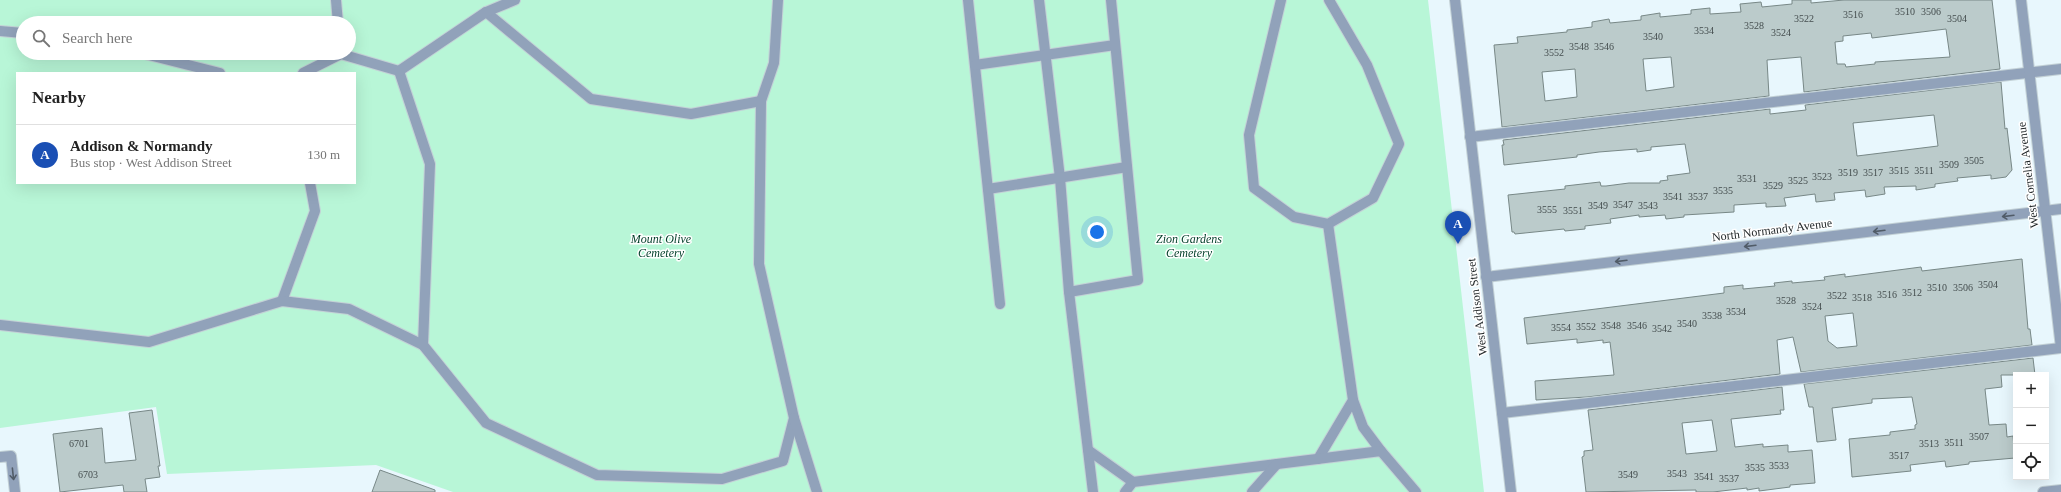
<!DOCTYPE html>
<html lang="en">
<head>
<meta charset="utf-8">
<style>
	body { margin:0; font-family:"Times New Roman",serif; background:#f2f2f2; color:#222 }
	.controls { position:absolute; right:12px; bottom:12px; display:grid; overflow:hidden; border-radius:0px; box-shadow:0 4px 16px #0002 }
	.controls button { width:36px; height:36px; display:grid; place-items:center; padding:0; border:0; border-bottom:1px solid #e0e0e0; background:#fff; color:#222; font:20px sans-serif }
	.you { position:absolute; left:1097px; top:232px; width:14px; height:14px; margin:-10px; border:3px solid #fff; border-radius:50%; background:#1a73e8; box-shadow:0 0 0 6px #1a73e833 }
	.badge { display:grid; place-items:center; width:26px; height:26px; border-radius:50%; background:#0f766e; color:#fff; font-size:13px; font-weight:700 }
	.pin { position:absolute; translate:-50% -33px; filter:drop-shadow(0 1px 2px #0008) }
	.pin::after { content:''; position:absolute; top:21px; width:14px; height:12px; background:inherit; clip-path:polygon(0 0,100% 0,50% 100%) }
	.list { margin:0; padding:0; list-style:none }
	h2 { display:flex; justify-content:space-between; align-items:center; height:52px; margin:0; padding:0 16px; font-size:17px }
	h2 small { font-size:13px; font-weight:400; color:#767676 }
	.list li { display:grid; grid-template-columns:26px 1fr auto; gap:12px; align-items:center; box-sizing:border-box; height:60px; padding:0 16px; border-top:1px solid #e0e0e0 }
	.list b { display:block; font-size:15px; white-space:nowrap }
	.list p { margin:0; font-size:13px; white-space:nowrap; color:#767676 }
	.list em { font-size:13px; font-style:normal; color:#767676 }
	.icon { flex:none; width:22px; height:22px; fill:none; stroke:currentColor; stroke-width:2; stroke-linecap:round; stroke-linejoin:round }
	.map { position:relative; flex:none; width:2061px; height:492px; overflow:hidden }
	.search { position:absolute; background:#fff; box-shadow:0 4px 16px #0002; left:16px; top:16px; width:340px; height:44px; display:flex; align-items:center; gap:10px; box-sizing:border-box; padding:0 14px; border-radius:22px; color:#767676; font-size:15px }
	.panel { position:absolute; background:#fff; box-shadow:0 4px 16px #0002; left:16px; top:72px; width:340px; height:112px; border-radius:0px }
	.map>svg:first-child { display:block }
	.green { fill:#b8f6d7; fill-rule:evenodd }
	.building { fill:#bbcbcb; stroke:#788887; fill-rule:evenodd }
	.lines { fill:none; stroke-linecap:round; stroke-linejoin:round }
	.service-casing { stroke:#c3d1d6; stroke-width:12 }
	.minor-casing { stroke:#c3d1d6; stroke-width:12 }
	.tertiary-casing { stroke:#c3d1d6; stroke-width:12 }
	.service { stroke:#91a2ba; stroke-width:10 }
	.minor { stroke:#91a2ba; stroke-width:10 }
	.tertiary { stroke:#91a2ba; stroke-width:10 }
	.oneway { stroke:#515c68 }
	.labels { text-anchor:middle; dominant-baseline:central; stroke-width:3; stroke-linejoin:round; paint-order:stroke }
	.number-label { font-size:10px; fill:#444d4e }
	.street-label { font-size:12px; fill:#1d2325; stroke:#fff }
	.park-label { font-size:12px; font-style:italic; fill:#003e28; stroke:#fff }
</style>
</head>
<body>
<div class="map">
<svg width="2061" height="492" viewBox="0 0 2061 492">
	<rect width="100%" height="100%" fill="#e8f7fd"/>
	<path class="green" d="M0,0H1428L1484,492H453L376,465L167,474L156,407L0,428ZM23,23H349V53H23ZM17,73H355V183H17Z"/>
	<g class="building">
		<path d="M1792,0H1811V3L1844,0H1992L2000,69L1804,92L1801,57L1767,60L1769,96L1502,127L1494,45L1518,43L1517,37L1567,32V30L1592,27V22L1609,19L1610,23L1641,20V16L1660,13V17L1691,14V10L1710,8V14L1741,12L1740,4L1761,2L1762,7L1792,4ZM1946,29L1950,57L1875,62V64L1846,67L1845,64H1837L1835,42L1843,41V36L1871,33L1872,38ZM1671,57L1674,87L1646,91L1643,59ZM1575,69L1577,97L1545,101L1542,72Z"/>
		<path d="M2001,82L2005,129L2007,128L2012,170L2006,177L1991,179V175L1957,178L1958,181L1935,184V187L1916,190V186L1884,187L1885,194L1866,197L1865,190L1834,193L1835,200L1816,202L1815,194L1784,198L1786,206L1766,207V203L1734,205V212L1684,215V217L1666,219L1665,215L1639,217V215L1610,219L1611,223L1585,226V229L1565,231L1564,229L1515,234L1514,232H1512L1508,195L1565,189V186L1600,182L1601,186H1606L1629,183H1660V181L1668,180L1667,176L1690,173L1685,144L1651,147V150L1637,152V149L1599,152L1577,155V157L1504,165L1502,145H1504L1503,140L1770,109V114L1806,110L1805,105ZM1934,115L1938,146L1857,156L1853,123Z"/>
		<path d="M2022,259L2028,329H2030L2032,345L1801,372L1793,337L1777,340L1780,374L1587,397L1536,400L1535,381L1614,375L1610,342L1603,343V340L1577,343V339L1527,344L1524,318L1724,293V287L1743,285V289L1775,286L1774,283L1792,281V283L1825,280L1824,277L1830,276L1845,274V277L1921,267L1922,271ZM1853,313L1857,346L1837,348L1828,341L1825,316Z"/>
		<path d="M2033,358L2035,375H2001L2002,387L1985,389L1989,425L2006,424L2007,437L2013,436L2015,458L1969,462V464L1946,467L1945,461L1910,465L1911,471L1852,477L1849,439L1890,435V432L1915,429V425L1917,424L1912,397L1872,399V403L1832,408L1836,440L1817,442L1813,407H1809L1804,384Z"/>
		<path d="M1782,387L1784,410H1780L1781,414L1731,419L1735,447L1763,444V447L1788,445V452L1812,450L1815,483L1790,485V487L1759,491V488L1747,490V488L1713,492H1696V490L1586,492L1582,457L1584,456V451L1593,450L1588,410ZM1712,420L1717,451L1686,454L1682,423Z"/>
		<path d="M152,410L160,466H158L160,477L145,479L147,492H124L123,485L60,492L53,434L102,428L105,463L136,460L129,413Z"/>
		<path d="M380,470L435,490V492H372Z"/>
	</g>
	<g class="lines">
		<defs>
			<g id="service">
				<path d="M336,0L338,23"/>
				<path d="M968,0L1000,304"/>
				<path d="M1039,0L1060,178L1069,292L1093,492"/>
				<path d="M1281,0L1249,135L1254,188L1294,217L1328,224L1373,198L1399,144L1367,65L1329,0"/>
				<path d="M486,12L591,99L691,114L761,101"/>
				<path d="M0,31L23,33"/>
				<path d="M141,53L220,73"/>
				<path d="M975,65L1115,45"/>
				<path d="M399,71L430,164L423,345"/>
				<path d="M303,73L341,54L399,71L486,12L515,0"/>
				<path d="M1470,137L2061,69"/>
				<path d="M988,189L1127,167"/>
				<path d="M1069,292L1138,280L1111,0"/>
				<path d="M282,301L315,211L310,183"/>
				<path d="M0,325L149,342L282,301L349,309L423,345L486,423L597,475L722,479L783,461L794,418L759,264L761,101L774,63L778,0"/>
				<path d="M1353,400L1363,427L1381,451"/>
				<path d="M1502,413L2061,348"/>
				<path d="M794,418L817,492"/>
				<path d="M1088,450L1133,482"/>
				<path d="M1318,459L1353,400L1328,224"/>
				<path d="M1125,492L1133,482L1381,451L1416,492"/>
				<path d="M1252,492L1277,464"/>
			</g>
			<g id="minor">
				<path d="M2021,0L2061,348"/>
				<path d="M1486,277L2061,209"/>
				<path d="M0,457L11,456L15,492"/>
				<path d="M2043,492L2061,490"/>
			</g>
			<path id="tertiary" d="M1455,0L1511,492"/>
		</defs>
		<use href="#service" class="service-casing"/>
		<use href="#minor" class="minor-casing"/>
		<use href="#tertiary" class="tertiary-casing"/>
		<use href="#service" class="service"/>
		<use href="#minor" class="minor"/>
		<use href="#tertiary" class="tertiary"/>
	</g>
	<defs><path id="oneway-shaft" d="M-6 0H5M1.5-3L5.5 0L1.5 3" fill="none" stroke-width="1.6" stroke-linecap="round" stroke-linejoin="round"/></defs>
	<g class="oneway">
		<use href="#oneway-shaft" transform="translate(2008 216) rotate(173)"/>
		<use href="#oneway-shaft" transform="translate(1879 231) rotate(173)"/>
		<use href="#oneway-shaft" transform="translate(1750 246) rotate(173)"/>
		<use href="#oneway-shaft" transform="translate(1621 261) rotate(173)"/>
		<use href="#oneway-shaft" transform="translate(13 474) rotate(84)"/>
	</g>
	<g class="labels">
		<g class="number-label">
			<text x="1905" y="11">3510</text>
			<text x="1931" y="11">3506</text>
			<text x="1853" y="14">3516</text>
			<text x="1804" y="18">3522</text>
			<text x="1957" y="18">3504</text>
			<text x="1754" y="25">3528</text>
			<text x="1704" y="30">3534</text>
			<text x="1781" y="32">3524</text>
			<text x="1653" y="36">3540</text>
			<text x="1579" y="46">3548</text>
			<text x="1604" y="46">3546</text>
			<text x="1554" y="52">3552</text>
			<text x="1974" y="160">3505</text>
			<text x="1949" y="164">3509</text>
			<text x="1899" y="170">3515</text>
			<text x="1924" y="170">3511</text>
			<text x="1848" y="172">3519</text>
			<text x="1873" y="172">3517</text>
			<text x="1822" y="176">3523</text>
			<text x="1747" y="178">3531</text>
			<text x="1798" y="180">3525</text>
			<text x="1773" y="185">3529</text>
			<text x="1723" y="190">3535</text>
			<text x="1673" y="196">3541</text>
			<text x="1698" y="196">3537</text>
			<text x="1623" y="204">3547</text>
			<text x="1598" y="205">3549</text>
			<text x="1648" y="205">3543</text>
			<text x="1547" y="209">3555</text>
			<text x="1573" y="210">3551</text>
			<text x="1988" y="284">3504</text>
			<text x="1937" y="287">3510</text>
			<text x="1963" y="287">3506</text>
			<text x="1912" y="292">3512</text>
			<text x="1887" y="294">3516</text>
			<text x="1837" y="295">3522</text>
			<text x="1862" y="297">3518</text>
			<text x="1786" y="300">3528</text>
			<text x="1812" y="306">3524</text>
			<text x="1736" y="311">3534</text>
			<text x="1712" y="315">3538</text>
			<text x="1687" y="323">3540</text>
			<text x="1611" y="325">3548</text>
			<text x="1637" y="325">3546</text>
			<text x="1586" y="326">3552</text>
			<text x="1561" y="327">3554</text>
			<text x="1662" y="328">3542</text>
			<text x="1979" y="436">3507</text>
			<text x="1954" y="442">3511</text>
			<text x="79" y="443">6701</text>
			<text x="1929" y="443">3513</text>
			<text x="1899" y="455">3517</text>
			<text x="1779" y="465">3533</text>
			<text x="1755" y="467">3535</text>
			<text x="1677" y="473">3543</text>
			<text x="88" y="474">6703</text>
			<text x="1628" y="474">3549</text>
			<text x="1704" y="476">3541</text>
			<text x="1729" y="478">3537</text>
		</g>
		<g class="street-label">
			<text transform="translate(2028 175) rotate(-97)">West Cornelia Avenue</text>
			<text transform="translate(1772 230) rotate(-7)">North Normandy Avenue</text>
			<text transform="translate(1477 307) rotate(-97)">West Addison Street</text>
		</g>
		<g class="park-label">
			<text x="661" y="239">Mount Olive<tspan x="661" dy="14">Cemetery</tspan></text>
			<text x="1189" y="239">Zion Gardens<tspan x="1189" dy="14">Cemetery</tspan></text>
		</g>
	</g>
</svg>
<div class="controls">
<button>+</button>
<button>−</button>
<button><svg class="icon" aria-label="locate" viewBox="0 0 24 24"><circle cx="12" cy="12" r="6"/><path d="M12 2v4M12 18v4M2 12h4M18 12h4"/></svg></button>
</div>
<div class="you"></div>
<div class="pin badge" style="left:1458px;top:244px;background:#1a4fb4">A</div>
<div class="search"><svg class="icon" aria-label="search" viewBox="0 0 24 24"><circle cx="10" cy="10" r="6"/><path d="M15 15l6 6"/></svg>Search here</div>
<section class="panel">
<h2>Nearby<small></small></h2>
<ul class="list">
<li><span class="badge" style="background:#1a4fb4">A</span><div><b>Addison &amp; Normandy</b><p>Bus stop · West Addison Street</p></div><em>130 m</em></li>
</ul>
</section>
</div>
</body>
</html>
